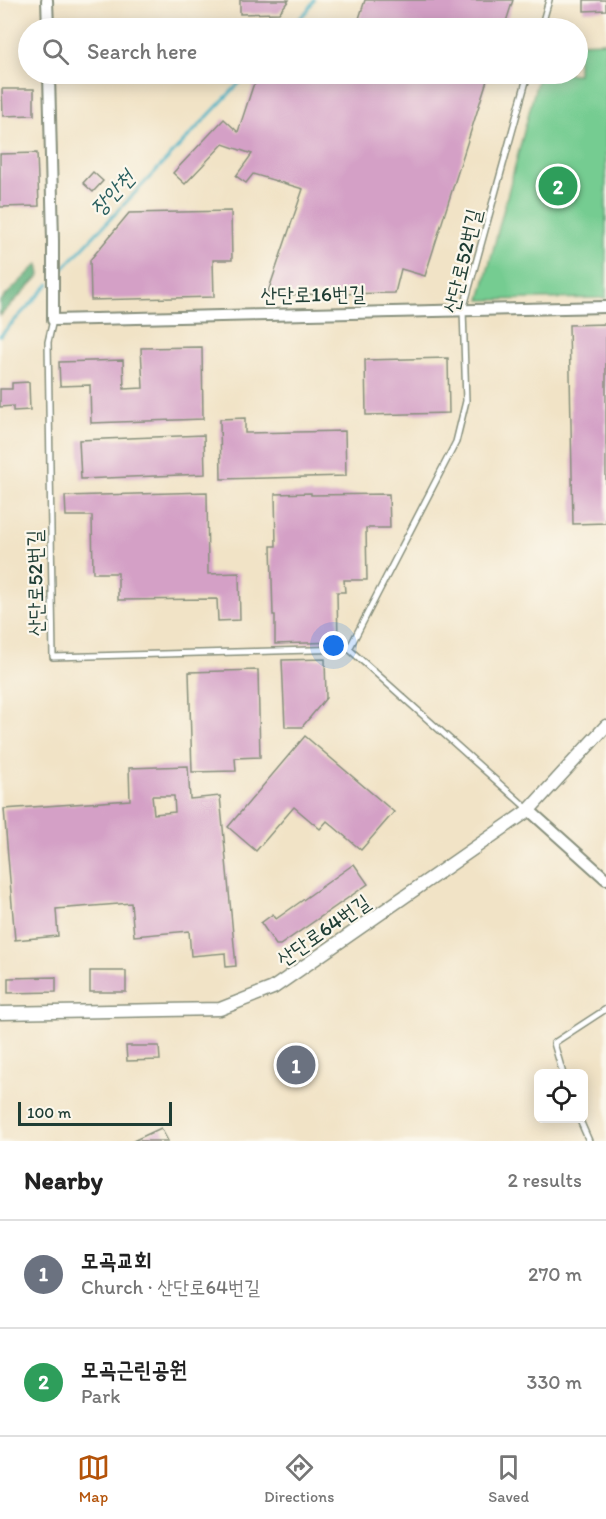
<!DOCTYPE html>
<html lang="en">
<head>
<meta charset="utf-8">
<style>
	body { margin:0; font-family:Itim,"Poor Story",sans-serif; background:#f2f2f2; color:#222 }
	.controls { position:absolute; right:18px; bottom:18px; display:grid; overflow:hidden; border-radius:9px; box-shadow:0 3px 15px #0003 }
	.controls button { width:54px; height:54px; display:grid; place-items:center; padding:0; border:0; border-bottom:2px solid #e0e0e0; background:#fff; color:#222; font:30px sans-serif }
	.scale { position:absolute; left:18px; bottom:15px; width:154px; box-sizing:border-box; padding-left:6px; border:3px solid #1f3d34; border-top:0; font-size:16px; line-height:21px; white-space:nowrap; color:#1f3d34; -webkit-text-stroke:4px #fbf7ec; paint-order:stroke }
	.you { position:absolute; left:334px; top:646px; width:21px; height:21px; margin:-15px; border:4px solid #fff; border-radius:50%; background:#1a73e8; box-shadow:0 0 0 9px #1a73e833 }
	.badge { display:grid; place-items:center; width:39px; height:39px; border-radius:50%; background:#b45309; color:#fff; font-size:20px; font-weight:700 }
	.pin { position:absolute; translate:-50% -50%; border:3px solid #fff; box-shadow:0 2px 6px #0006 }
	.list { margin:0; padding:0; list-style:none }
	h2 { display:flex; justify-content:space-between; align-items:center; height:78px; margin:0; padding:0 24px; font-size:26px }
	h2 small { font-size:20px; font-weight:400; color:#767676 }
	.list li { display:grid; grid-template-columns:39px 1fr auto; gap:18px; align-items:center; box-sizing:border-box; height:108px; padding:0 24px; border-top:2px solid #e0e0e0 }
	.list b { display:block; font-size:22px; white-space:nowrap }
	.list p { margin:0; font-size:20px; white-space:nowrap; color:#767676 }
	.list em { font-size:20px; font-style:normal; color:#767676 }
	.icon { flex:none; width:33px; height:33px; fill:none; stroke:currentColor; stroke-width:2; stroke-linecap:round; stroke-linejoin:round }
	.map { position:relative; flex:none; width:606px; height:1141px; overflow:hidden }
	.search { position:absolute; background:#fff; box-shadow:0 3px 15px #0003; left:18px; right:18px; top:18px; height:66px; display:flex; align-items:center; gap:15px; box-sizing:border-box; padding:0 21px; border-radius:33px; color:#767676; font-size:22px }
	.sheet { height:294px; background:#fff }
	nav { display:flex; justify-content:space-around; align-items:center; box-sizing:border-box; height:84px; border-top:2px solid #e0e0e0; background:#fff; font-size:16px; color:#767676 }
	nav a { display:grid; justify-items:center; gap:3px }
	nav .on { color:#b45309 }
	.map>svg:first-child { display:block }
	.green { fill:#74cc91; stroke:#4a8462; stroke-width:1.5 }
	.forest { fill:#5fb07b; stroke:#3f7658; stroke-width:1.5 }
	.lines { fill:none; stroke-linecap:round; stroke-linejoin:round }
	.stream { stroke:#46b1c5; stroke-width:3 }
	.building { fill:#d4a0c6; fill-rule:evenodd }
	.service-casing { stroke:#88907d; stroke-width:8 }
	.minor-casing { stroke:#88907d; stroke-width:14 }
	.tertiary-casing { stroke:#88907d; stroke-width:15 }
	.service { stroke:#fff; stroke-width:5 }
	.minor { stroke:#fff; stroke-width:10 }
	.tertiary { stroke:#fff; stroke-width:12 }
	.labels { text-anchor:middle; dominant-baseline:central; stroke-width:4.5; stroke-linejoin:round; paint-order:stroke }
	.street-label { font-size:21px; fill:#1f3d34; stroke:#fbf7ec }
	.water-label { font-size:22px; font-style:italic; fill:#2b6060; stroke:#fbf7ec }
</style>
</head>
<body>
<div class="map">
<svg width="606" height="1141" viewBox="0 0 606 1141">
	<rect width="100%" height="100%" fill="#fbf7ec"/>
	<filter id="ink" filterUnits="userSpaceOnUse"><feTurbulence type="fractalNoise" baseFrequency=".0167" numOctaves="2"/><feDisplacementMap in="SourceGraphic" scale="12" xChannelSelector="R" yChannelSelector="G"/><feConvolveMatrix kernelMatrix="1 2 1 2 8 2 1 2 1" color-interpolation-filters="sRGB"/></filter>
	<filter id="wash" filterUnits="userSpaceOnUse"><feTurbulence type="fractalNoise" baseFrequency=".008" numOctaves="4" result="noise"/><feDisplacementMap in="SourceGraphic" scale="24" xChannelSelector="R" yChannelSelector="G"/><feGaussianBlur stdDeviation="1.35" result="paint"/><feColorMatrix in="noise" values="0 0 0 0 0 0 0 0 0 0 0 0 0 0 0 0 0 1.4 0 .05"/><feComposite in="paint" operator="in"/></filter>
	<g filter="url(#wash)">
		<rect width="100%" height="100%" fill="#f1e3c6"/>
		<path class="green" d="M606,42V298L480,300L539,74H578V43Z"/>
		<path class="forest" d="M38,264L40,275L0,316V301Z"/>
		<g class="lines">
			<g class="stream">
				<path d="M290,28L307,11L314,0"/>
				<path d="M55,277L248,74"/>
				<path d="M0,336L49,284"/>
			</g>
		</g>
		<g id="blocks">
			<g class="building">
				<path d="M240,0H289L279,13L240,14Z"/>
				<path d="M365,0H513L504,28H356Z"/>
				<path d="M584,0H606V10L584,11Z"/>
				<path d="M266,74H489L425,276L401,269L395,293L267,295L303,189L253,174L246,183L236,176L252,154L223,144L185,184L173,173L224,119L238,132L253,86Z"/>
				<path d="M2,89H34V115L3,116Z"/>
				<path d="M37,153L39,206L0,207V154Z"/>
				<path d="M93,172L103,181L93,192L83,183Z"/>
				<path d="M231,211L232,260H213L214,297L91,300L90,260L129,213Z"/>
				<path d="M606,324V523L573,524L569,325Z"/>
				<path d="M202,347L203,419L91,423L90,385L60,386L59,362L123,360L124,389L143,388L141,348Z"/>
				<path d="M448,358L449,413L366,415L365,360Z"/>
				<path d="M29,382L30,410L13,411V406L0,407V389H12V383Z"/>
				<path d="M245,418V433L345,431L346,476L221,479L220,419Z"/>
				<path d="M204,435L205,474L81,479L79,440Z"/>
				<path d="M207,492L208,574L239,573L240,620L218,621L217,599L118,600V573H93L92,516H66L65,496Z"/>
				<path d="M311,493V495L389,494L390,528H366L367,580H344L345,592H337L338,642L275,644V615H273L271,546H276L275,494Z"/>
				<path d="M325,659L326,698L302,727H285L282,660Z"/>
				<path d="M258,670L260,757L235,758L236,771L192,772L189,672Z"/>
				<path d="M305,736L394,812L361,850L327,821L320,829L294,807L256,851L228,827Z"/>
				<path d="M188,766L190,799L220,796L236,966L226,967L225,953L191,956L189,931L134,936L131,903L56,909L58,936L15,940L4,809L130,800L129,768ZM152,796H174L175,812L154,814Z"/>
				<path d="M354,864L368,884L280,945H276L261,923L273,914L276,919Z"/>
				<rect x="90" y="971" width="36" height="21"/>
				<path d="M56,977V992L8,993V978Z"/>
				<path d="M126,1046H159L160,1060L127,1061Z"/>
				<path d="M302,1054L306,1081L290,1083L286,1057Z"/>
				<path d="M161,1128L168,1141H133Z"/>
			</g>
		</g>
	</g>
	<g filter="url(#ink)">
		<use href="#blocks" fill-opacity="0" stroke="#88907d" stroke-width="1.5"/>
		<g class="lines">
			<defs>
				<g id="service">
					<path d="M541,28L549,0"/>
					<path d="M53,320L48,342L53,657L349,649L456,442L466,401L463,310L528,74"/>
					<path d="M349,649L529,810"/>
					<path d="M563,1074L554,1043L606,1009"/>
					<path d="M579,1118L589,1141"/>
				</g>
				<g id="minor">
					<path d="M47,0L48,28"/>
					<path d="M49,74L53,241V320L606,307"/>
					<path d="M529,810L606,879"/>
				</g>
				<path id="tertiary" d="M0,1013L220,1009L273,988L529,810L606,726"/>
			</defs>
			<use href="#service" class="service-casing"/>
			<use href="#minor" class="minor-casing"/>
			<use href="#tertiary" class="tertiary-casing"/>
			<use href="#service" class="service"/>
			<use href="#minor" class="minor"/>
			<use href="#tertiary" class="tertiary"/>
		</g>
	</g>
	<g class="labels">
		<g class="street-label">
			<text transform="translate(462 261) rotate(-77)">산단로52번길</text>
			<text transform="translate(313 294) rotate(-1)">산단로16번길</text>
			<text transform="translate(35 583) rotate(-91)">산단로52번길</text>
			<text transform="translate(323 930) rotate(-35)">산단로64번길</text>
		</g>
		<g class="water-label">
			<text transform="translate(112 193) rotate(-47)">장안천</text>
		</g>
	</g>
</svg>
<div class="controls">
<button><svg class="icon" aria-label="locate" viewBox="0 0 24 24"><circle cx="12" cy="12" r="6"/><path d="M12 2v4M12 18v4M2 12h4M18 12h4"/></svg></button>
</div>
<div class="scale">100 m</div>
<div class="you"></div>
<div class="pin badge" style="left:296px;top:1065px;background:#6b7280">1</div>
<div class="pin badge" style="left:558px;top:186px;background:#2e9e5b">2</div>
<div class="search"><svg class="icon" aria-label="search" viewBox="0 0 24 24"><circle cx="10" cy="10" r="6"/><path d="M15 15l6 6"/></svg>Search here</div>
</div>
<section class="sheet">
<h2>Nearby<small>2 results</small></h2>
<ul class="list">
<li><span class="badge" style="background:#6b7280">1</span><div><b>모곡교회</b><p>Church · 산단로64번길</p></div><em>270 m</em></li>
<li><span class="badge" style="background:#2e9e5b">2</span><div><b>모곡근린공원</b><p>Park</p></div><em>330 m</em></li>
</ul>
</section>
<nav>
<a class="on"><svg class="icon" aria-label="map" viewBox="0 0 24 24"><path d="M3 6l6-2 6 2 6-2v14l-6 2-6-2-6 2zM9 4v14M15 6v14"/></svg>Map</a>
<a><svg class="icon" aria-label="directions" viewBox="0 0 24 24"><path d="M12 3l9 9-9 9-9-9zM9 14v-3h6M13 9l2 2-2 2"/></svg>Directions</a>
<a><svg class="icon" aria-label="saved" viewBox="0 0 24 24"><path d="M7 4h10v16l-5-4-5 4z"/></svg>Saved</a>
</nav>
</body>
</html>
